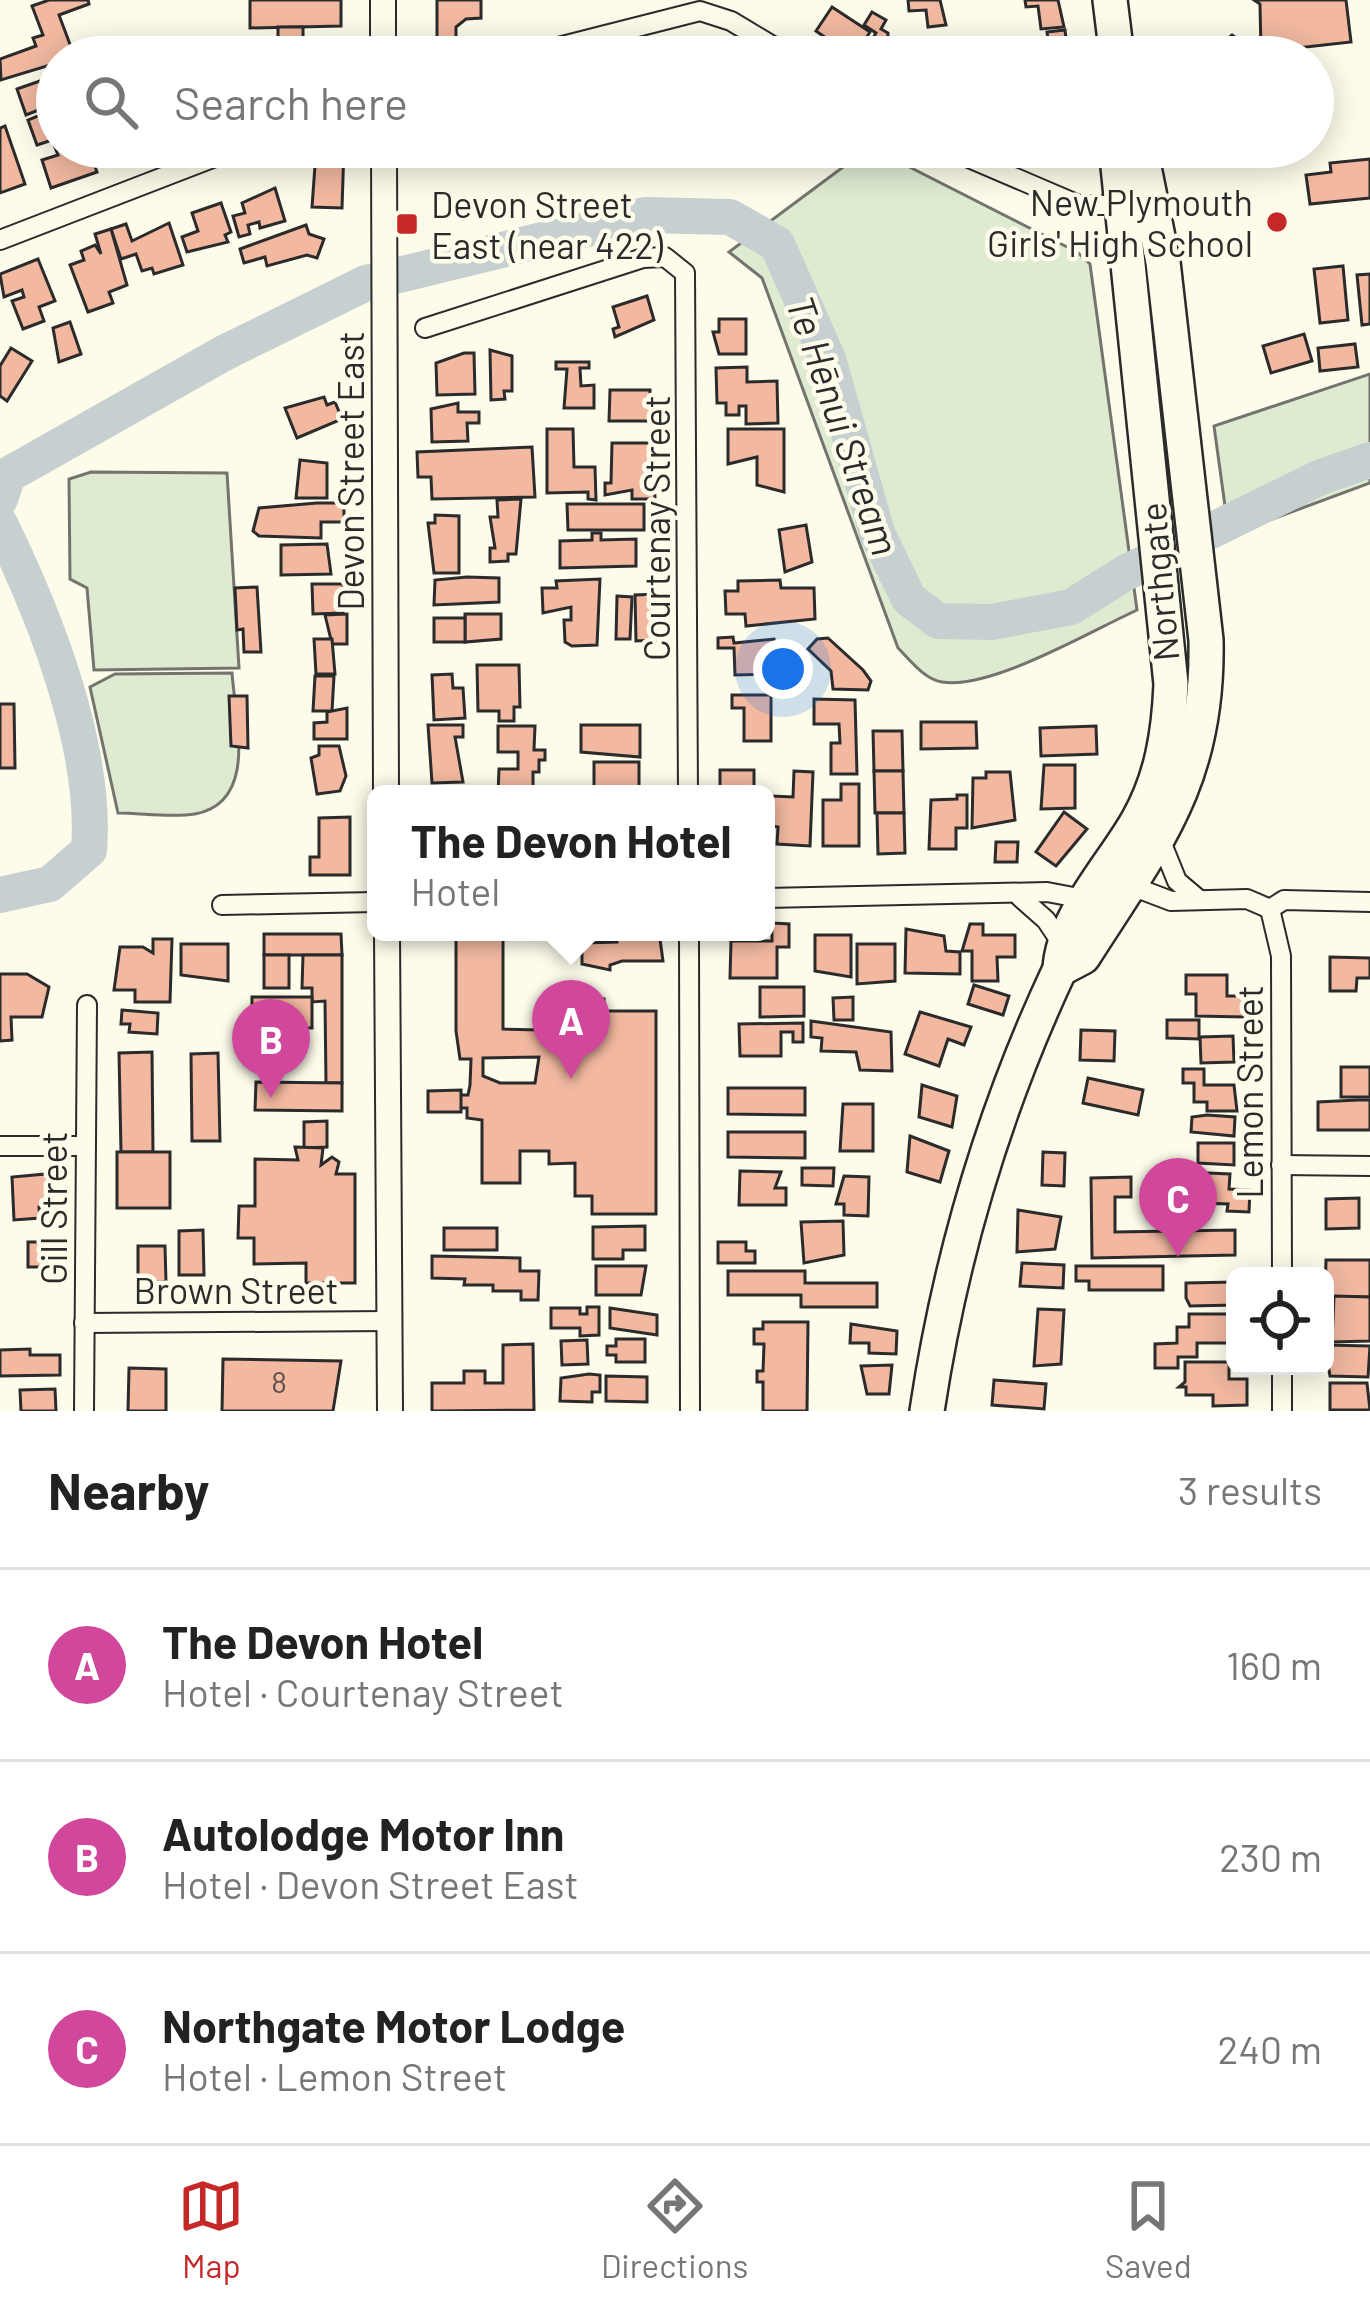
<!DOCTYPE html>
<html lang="en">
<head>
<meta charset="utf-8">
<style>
	body { margin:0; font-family:Barlow,sans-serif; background:#f6f6f6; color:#222 }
	.controls { position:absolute; right:36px; bottom:36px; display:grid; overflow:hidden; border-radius:18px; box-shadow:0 6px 30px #0003 }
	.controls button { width:108px; height:108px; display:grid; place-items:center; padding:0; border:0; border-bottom:3px solid #e0e0e0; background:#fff; color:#222; font:60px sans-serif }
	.you { position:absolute; left:783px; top:669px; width:42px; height:42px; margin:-30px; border:9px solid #fff; border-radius:50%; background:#1a73e8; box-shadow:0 0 0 18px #1a73e833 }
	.badge { display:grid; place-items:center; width:78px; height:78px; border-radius:50%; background:#c62828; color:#fff; font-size:39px; font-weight:700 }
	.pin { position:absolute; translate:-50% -99px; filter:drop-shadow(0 3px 6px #0008) }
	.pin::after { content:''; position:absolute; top:63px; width:42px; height:36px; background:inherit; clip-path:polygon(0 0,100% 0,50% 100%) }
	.popup { position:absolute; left:367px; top:785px; width:408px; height:156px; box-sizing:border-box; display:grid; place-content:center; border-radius:18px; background:#fff; filter:drop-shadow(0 3px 9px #0005); font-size:39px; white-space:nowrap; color:#767676 }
	.popup b { font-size:45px; color:#222 }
	.popup::after { content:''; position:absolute; left:50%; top:100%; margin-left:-24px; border:24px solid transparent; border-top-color:#fff }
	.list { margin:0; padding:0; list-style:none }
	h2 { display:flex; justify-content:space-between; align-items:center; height:156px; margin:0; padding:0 48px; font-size:51px }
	h2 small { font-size:39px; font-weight:400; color:#767676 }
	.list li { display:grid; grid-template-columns:78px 1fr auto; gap:36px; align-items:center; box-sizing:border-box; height:192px; padding:0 48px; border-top:3px solid #e0e0e0 }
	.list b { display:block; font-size:45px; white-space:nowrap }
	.list p { margin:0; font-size:39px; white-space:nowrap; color:#767676 }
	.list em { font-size:39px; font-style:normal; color:#767676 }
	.icon { flex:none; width:66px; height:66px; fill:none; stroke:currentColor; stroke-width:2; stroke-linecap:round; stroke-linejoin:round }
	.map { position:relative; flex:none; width:1370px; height:1411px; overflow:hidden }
	.search { position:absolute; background:#fff; box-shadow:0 6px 30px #0003; left:36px; right:36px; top:36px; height:132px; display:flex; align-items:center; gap:30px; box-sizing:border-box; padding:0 42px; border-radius:66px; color:#767676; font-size:45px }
	.sheet { height:732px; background:#fff }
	nav { display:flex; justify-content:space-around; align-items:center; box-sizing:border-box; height:168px; border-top:3px solid #e0e0e0; background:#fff; font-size:33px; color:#767676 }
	nav a { display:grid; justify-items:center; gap:6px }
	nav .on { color:#c62828 }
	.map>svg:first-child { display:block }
	.green { fill:#deebd1; stroke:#74746e; stroke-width:3 }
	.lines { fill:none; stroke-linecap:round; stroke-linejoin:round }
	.river { stroke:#c7d0d0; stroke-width:36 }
	.building { fill:#f2b8a0; stroke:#2b2b2b; stroke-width:3; fill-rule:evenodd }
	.street-casing { stroke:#2b2b2b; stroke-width:22 }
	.secondary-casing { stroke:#2b2b2b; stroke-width:28 }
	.highway-casing { stroke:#2b2b2b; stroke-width:38 }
	.street { stroke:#fdfbea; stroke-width:18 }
	.secondary { stroke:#fdfbea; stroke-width:24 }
	.highway { stroke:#fdfbea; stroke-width:33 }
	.poi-dot { fill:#c62828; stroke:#fdfbea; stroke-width:4.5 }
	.labels { text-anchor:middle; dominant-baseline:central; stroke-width:9; stroke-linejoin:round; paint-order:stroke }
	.number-label { font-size:30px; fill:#5d4e48 }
	.poi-label { font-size:36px; fill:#2b2b2b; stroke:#fdfbea; text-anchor:end }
	.street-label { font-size:36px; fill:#2b2b2b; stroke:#fdfbea }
	.water-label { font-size:39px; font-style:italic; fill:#2b2b2b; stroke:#fdfbea }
</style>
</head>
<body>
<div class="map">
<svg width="1370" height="1411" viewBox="0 0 1370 1411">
	<rect width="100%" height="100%" fill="#fdfbea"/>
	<g class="green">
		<path d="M870,147L1077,252L1090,264L1137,610C1091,631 991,690 942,682C924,679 910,660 898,648L762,278L729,252Z"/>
		<path d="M1370,374V483L1229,535L1214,426Z"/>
		<path d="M91,472L227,473L239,668L94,670L87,588L70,579L69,479Z"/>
		<path d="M232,673C235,718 259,802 195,814C171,818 142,813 118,813L90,687L115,674Z"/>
	</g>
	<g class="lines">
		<g class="river">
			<path d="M0,499L8,475L224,353L366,283L645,215L730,217L777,244L828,359L877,533L909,599L938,621L992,622L1071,607L1125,573L1321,477L1370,460"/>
			<path d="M0,524C45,616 97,747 89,850L50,884L0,895"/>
		</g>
	</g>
	<g class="building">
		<path d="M49,0H88L89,4L59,15L74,55L80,57H57V63L1,80L0,59L36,46L33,38L43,35L32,6Z"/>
		<path d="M250,0H341V26L250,28Z"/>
		<path d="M437,0H481V18L466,19L456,27V38H437Z"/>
		<path d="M908,0H940L946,25L928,27L926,10L909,11Z"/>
		<path d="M1025,0H1058L1064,27L1041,29L1038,6L1026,7Z"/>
		<path d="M1254,0H1346L1351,42L1261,52L1260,4Z"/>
		<path d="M832,7L870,32L861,46L855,42L848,53L816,31Z"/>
		<path d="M872,12L886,20L881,29L888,33L887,57H861L876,33L864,25Z"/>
		<rect x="278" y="27" width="25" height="24"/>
		<path d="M1065,30L1068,57H1033L1050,54L1047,32Z"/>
		<path d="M1232,35L1246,45L1237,57L1205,56Z"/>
		<path d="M54,76L57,147L90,153L97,172L51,188L42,160L58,155L52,140L37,145L28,120L43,114L41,109L26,115L17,89Z"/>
		<path d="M5,126L25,184L0,193V128Z"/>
		<path d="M328,147H344L342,208L312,207L316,152H328Z"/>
		<path d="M1370,159V198L1310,204L1306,175L1331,172L1330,163Z"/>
		<path d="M275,188L285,221L260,228L259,222L248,225L250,234L239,237L233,216L245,213L242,203Z"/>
		<path d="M221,203L231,232L225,235L228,242L187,252L182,237L198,231L192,213Z"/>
		<path d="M169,223L183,265L154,274L152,268L142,271L136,254L121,259L111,229L126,224L132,241Z"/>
		<path d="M306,225L309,234L324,239L317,258L307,255L267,266L265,257L244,263L240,249Z"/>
		<path d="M111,229L127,285L109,292L113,303L88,312L70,265L84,260L81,251L95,245L101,254L95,234Z"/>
		<path d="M38,259L55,301L39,307L44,321L23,329L12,301L24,297L22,290L4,297L0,274Z"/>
		<path d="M1343,266L1348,320L1320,323L1314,269Z"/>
		<path d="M1370,274V324L1362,325L1357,275Z"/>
		<path d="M647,296L654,320L615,337L613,329L619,327L613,307Z"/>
		<path d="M719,319H746V354H719L713,332H719Z"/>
		<path d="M70,322L81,354L59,362L53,328Z"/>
		<path d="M1304,334L1312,361L1271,373L1263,346Z"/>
		<path d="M1355,344L1358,367L1320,371L1318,348Z"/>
		<path d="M11,348L32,361L7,401L0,396V366Z"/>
		<path d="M490,350L512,356V391H504L505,399L491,400Z"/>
		<path d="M464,353H474L475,394L437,395L436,363Z"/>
		<path d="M556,362H589V368H580L581,386L594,385V408H564L567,369H556Z"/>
		<path d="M747,367V382L777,381L778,423L746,424V406H739V415H726V403H717L716,368Z"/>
		<path d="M610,390H650V421H609Z"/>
		<path d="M324,397L327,405L335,402L342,419L297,438L285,408Z"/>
		<path d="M458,403V412H479V423H467L468,441L432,442L431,409Z"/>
		<path d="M547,429H573L574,467H595L596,500L588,499V492L547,493Z"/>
		<path d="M728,429H784V492L757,485V457L728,464Z"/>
		<path d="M612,443H653L655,499H632V490L605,495V483H611Z"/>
		<path d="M532,447L535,497L432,499L431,477H418L417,452Z"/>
		<path d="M300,460L327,463V498H296Z"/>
		<path d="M521,499L516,554H508V561L490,562V548H495L490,517H498L497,500Z"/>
		<path d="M317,503H344V522H321V538L259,536L253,531L259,508Z"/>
		<path d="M567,504H644V530H568Z"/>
		<path d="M435,515L459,516V573H434L428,523H435Z"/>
		<path d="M806,525L812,562L785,572L779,530Z"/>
		<path d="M592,533H601V540L636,539V566L560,568V541L592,540Z"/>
		<path d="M327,544L331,574L281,575V545Z"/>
		<path d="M467,577L499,578V602L434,605L435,580Z"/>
		<path d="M600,579L597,645L572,646L565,642L564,620H571V607L543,613L542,588H557L556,581Z"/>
		<path d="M780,580L781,588H814L815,619L746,626L745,614H726L725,591H738V581Z"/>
		<path d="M312,584H343V613L313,614Z"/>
		<path d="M257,587L261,652H244L243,629L237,630L235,588Z"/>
		<path d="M658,594L656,640L636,641L635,595Z"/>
		<path d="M617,596L632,597L630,639H616Z"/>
		<path d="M347,614V644H332L325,615Z"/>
		<path d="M465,614H501V639L465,642Z"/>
		<rect x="434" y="618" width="31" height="24"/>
		<path d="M733,637L734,643L774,639L779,658H774V674L735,675L734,648H718V638Z"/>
		<path d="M828,638L863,670L871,681L868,690L833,689L831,671L808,649L817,639Z"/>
		<path d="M314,639H332L335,674H316Z"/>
		<path d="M477,665H519L520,707H514V721H499V711H478Z"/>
		<path d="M452,674L453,688H463L465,718L434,720L432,675Z"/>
		<path d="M315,676H334L332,711H313Z"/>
		<path d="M732,695H771V741H744V708H732Z"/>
		<path d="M229,696H247L248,748L231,746Z"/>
		<path d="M814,699L855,700L857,774H831V743H840L839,724H814Z"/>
		<path d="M0,704H14L15,768H0Z"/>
		<path d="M347,708V739H314V723L327,722V712Z"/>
		<path d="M921,722H976L977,748L921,749Z"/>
		<path d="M428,725H463V737H455L463,782L432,783Z"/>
		<path d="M581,725H640V757L581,752Z"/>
		<path d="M498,726H535L534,750H545V760H539V772H533V794H498L499,769H518V752H498Z"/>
		<path d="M1096,726L1097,754L1041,756L1040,728Z"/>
		<path d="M873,731H902L903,771H874Z"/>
		<path d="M319,746H339L346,776L340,791L317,794L311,758L319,755Z"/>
		<rect x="594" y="762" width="45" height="32"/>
		<path d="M1044,765H1075V808L1041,809Z"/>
		<rect x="720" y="770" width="34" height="24"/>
		<path d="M794,771L813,772L810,846L777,844L778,827L771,826L772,796L793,797Z"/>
		<path d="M874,771H903L904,813H875Z"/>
		<path d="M986,772H1010L1015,820L972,828L973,778H986Z"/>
		<path d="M841,784H859V846H823V800H841Z"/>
		<path d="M957,795H967V828H956V849H929L931,800L957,799Z"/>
		<path d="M1064,812L1087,829L1056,866L1036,852Z"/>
		<path d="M877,813H904L905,853L878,854Z"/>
		<path d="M350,817V875H310V857H319V818Z"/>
		<path d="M996,842H1018L1017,862H995Z"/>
		<path d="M772,923L789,924V947H777V978H730L731,941H772Z"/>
		<path d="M970,924H983V935H1015V957H997L998,981H972V951H962Z"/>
		<path d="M906,929L944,936L946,951L960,952V974L905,973Z"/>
		<path d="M456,932H503V1029L539,1030L549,1014L588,1012L595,999H604V1011H656V1214H592V1196H575V1163L549,1164V1151H520V1183H482V1120L467,1118V1108H460V1095H468L470,1085L471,1059H460L456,1031ZM539,1057L535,1083H500L483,1076V1058Z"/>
		<path d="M617,932H659L663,961H622L610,965V970L582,964V943L617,942Z"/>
		<path d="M264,934H341L342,955H264Z"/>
		<path d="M815,935H851V977L815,971Z"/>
		<path d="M153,939H172L170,1002H135V990H114L120,947H143L153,953Z"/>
		<path d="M181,944H228V981L181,975Z"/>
		<path d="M857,944H895V981L857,984Z"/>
		<rect x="264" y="955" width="25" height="33"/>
		<path d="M303,955H342V1083H326L325,1001L312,1002V988H302Z"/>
		<path d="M1330,957L1370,958V978H1357L1356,991H1330Z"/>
		<path d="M0,974H27L49,987L42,1017H11L12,1040L0,1041Z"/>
		<path d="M1186,975H1227V996H1246L1245,1017L1196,1016V994H1186Z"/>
		<path d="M974,985L1009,996L1003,1015L968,1004Z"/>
		<path d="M760,987H804V1016L760,1017Z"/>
		<rect x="252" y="997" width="60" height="31"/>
		<path d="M853,997V1020H834L833,998Z"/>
		<path d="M122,1010L158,1013L157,1034L129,1032L130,1024H121Z"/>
		<path d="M920,1012L971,1027L964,1045L948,1039L939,1066L905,1054Z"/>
		<path d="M1167,1020H1199V1039L1167,1038Z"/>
		<path d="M811,1021L891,1032L892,1071L860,1070L856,1052L821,1051L822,1038L811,1037Z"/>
		<path d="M803,1023V1042H793V1032H781V1056H740L739,1024Z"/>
		<path d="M1081,1030L1115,1031L1114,1061L1080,1060Z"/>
		<path d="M1233,1036L1234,1062L1201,1063L1200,1037Z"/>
		<path d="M152,1052L153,1152H121L119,1053Z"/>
		<path d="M218,1053L220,1141H192L191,1054Z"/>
		<rect x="1341" y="1067" width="29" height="30"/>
		<path d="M1183,1069H1204V1085H1234L1237,1111H1207V1102H1194V1083H1183Z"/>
		<path d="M1088,1078L1143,1090L1138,1115L1083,1103Z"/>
		<path d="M256,1082L342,1083V1111L255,1110Z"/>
		<path d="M922,1085L957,1096L952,1127L919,1117Z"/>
		<path d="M728,1088H805V1115L728,1114Z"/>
		<path d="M461,1090V1112H428V1091Z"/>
		<path d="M1358,1100H1370V1130H1318V1102Z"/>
		<path d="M843,1104H873V1151H840Z"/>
		<path d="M1207,1115L1235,1117L1234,1136L1191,1132L1192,1117Z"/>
		<path d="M327,1121V1147L304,1148V1122Z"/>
		<path d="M728,1132H805V1158L728,1157Z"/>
		<path d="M910,1136L949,1151L940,1182L907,1172Z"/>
		<path d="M1198,1143H1234V1165L1198,1163Z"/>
		<path d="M295,1147L323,1148L321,1165L332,1157L339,1162L336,1174H355V1283H306V1263L254,1264V1238H238L239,1206H255V1159L298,1160Z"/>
		<rect x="117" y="1152" width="53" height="56"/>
		<path d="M1043,1152L1065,1153L1064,1186L1042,1185Z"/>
		<path d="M802,1168H834L833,1186L802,1185Z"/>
		<path d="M740,1171L781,1172L775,1188H786V1205H739Z"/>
		<path d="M1184,1172L1230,1174L1229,1189L1250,1190L1249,1212L1227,1211L1228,1204L1170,1202L1171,1192H1183Z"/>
		<path d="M46,1174L49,1206L39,1207L40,1218L14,1220L12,1177Z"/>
		<path d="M844,1176L869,1177L868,1216L844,1215V1204H836Z"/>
		<path d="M1131,1177V1197H1115V1232L1235,1230V1255L1092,1258L1091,1178Z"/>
		<path d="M1359,1198V1228L1326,1229V1199Z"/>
		<path d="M1018,1210L1061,1217L1055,1249L1017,1252Z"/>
		<path d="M843,1221L844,1255L804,1263L801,1222Z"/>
		<path d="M645,1226V1250H623V1259H593V1227Z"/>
		<rect x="444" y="1228" width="53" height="22"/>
		<path d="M203,1230L204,1275H179V1231Z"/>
		<rect x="28" y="1242" width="26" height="25"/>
		<path d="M718,1242H746V1251H755V1263H718Z"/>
		<path d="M138,1246H165L166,1282H138Z"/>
		<path d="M432,1256L520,1258V1271H539L538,1300H521V1291H493V1285H464L465,1279L432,1278Z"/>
		<path d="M1326,1260H1370V1297H1325Z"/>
		<path d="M1022,1263L1064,1265L1063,1288L1020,1286Z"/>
		<path d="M596,1266H646L641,1295H596Z"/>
		<path d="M1076,1266H1163V1290H1089V1281H1076Z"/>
		<path d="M728,1271H805V1283H877V1307H801V1295H728Z"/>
		<path d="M1235,1282V1305L1190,1306L1186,1298V1283Z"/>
		<path d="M1334,1296L1370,1297V1341L1332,1342Z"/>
		<path d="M587,1307H599V1335L580,1336V1328H551V1308H580V1314H587Z"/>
		<path d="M610,1308L657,1315V1335L610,1328Z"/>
		<path d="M1038,1309L1064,1310L1061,1364L1034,1366Z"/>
		<path d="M1189,1314H1233V1343H1197V1357H1178V1368H1155V1344L1177,1343V1327H1189Z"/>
		<path d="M763,1322H808L807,1411H763V1382H757V1371H763L764,1344H754V1329H763Z"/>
		<path d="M851,1324L897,1331L896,1354L869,1353V1343H850Z"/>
		<path d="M616,1339H645V1362H616V1355H607V1346H616Z"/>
		<path d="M587,1340L588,1364L562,1365L561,1341Z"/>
		<path d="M533,1344L534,1410L432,1411V1383H464V1371H485V1383H503V1345Z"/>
		<path d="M1325,1345L1370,1346L1368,1377L1330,1376Z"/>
		<path d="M30,1349V1355H60V1375L0,1376V1350Z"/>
		<path d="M223,1359L341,1361L333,1411H222Z"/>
		<path d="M1185,1362H1229V1379H1247V1405L1213,1406V1395H1186V1387H1179L1185,1382Z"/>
		<path d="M892,1365L889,1394H867L861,1366Z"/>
		<path d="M129,1368L166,1369V1411H128Z"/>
		<path d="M589,1374L600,1375V1392H592V1402L560,1401L561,1378Z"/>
		<path d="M606,1376L647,1377V1402L606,1401Z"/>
		<path d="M994,1380L1046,1384L1044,1409L992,1405Z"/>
		<path d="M1330,1383H1367L1370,1410H1330Z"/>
		<path d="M55,1389L56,1411H21L20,1390Z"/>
	</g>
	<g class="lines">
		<defs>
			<g id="street">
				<path d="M519,57L700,11L731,21L791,57"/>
				<path d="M943,147L1079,205H1119"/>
				<path d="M0,240L241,147"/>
				<path d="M425,328L643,258L665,257L685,273L688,794"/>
				<path d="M1160,839L1177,881L1197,898"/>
				<path d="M1129,885L1171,901L1247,899L1270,909L1284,900L1370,902"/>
				<path d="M1020,897L1046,920L1062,944"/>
				<path d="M766,898L1047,892L1089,900"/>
				<path d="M222,905L376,902"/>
				<path d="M1270,909L1281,956L1282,1276"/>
				<path d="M689,932L690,1411"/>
				<path d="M0,1146H85"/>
				<path d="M1281,1165L1370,1166"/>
				<path d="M84,1323L389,1321"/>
				<path d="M1282,1366V1411"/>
				<path d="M84,1411L87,1005"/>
			</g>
			<g id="secondary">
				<path d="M383,57V0"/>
				<path d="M384,147L386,794"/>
				<path d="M387,932L390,1411"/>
			</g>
			<g id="highway">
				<path d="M1110,0L1117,57"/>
				<path d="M1060,969L1083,957C1155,844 1209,781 1206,640L1163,262L1140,147"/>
				<path d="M927,1411C950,1258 994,1109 1060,969C1063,916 1112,866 1138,820C1162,778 1169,732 1171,684L1116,147"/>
			</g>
		</defs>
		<use href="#street" class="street-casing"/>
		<use href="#secondary" class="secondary-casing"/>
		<use href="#highway" class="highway-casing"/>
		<use href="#street" class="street"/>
		<use href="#secondary" class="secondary"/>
		<use href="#highway" class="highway"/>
	</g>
	<g class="poi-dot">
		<circle cx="1277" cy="222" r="12"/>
		<rect x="395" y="212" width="24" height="24" rx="6"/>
	</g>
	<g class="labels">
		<g class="number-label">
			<text x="279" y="1381">8</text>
		</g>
		<g class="poi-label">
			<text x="1253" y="201">New Plymouth<tspan x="1253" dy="41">Girls' High School</tspan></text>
			<text x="431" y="203" text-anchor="start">Devon Street<tspan x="431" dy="41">East (near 422)</tspan></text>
		</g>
		<g class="street-label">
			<text transform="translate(349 471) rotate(-90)">Devon Street East</text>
			<text transform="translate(655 528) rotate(-90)">Courtenay Street</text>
			<text transform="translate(1158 582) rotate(-95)">Northgate</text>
			<text transform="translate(1248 1092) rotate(-90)">Lemon Street</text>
			<text transform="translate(52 1208) rotate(-90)">Gill Street</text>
			<text x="236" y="1289">Brown Street</text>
		</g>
		<g class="water-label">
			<text transform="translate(844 425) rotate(71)">Te Hēnui Stream</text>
		</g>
	</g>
</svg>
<div class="controls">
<button><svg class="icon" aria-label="locate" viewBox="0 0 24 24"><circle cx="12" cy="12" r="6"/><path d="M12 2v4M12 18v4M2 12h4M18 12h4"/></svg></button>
</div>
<div class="you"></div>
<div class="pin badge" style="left:571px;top:1079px;background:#d1479c">A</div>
<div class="popup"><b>The Devon Hotel</b>Hotel</div>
<div class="pin badge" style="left:271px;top:1098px;background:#d1479c">B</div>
<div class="pin badge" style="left:1178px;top:1257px;background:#d1479c">C</div>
<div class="search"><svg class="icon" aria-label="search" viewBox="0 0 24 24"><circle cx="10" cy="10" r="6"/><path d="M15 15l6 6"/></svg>Search here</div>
</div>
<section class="sheet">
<h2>Nearby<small>3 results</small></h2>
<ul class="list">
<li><span class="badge" style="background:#d1479c">A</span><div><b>The Devon Hotel</b><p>Hotel · Courtenay Street</p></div><em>160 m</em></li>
<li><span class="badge" style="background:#d1479c">B</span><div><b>Autolodge Motor Inn</b><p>Hotel · Devon Street East</p></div><em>230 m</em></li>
<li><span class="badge" style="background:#d1479c">C</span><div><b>Northgate Motor Lodge</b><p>Hotel · Lemon Street</p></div><em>240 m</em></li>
</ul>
</section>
<nav>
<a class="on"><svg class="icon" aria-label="map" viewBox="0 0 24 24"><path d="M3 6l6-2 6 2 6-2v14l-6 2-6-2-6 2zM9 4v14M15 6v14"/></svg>Map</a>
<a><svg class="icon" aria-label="directions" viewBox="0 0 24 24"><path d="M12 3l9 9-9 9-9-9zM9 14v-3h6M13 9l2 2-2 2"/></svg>Directions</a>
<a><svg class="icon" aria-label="saved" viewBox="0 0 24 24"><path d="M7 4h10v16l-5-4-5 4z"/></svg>Saved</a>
</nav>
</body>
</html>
